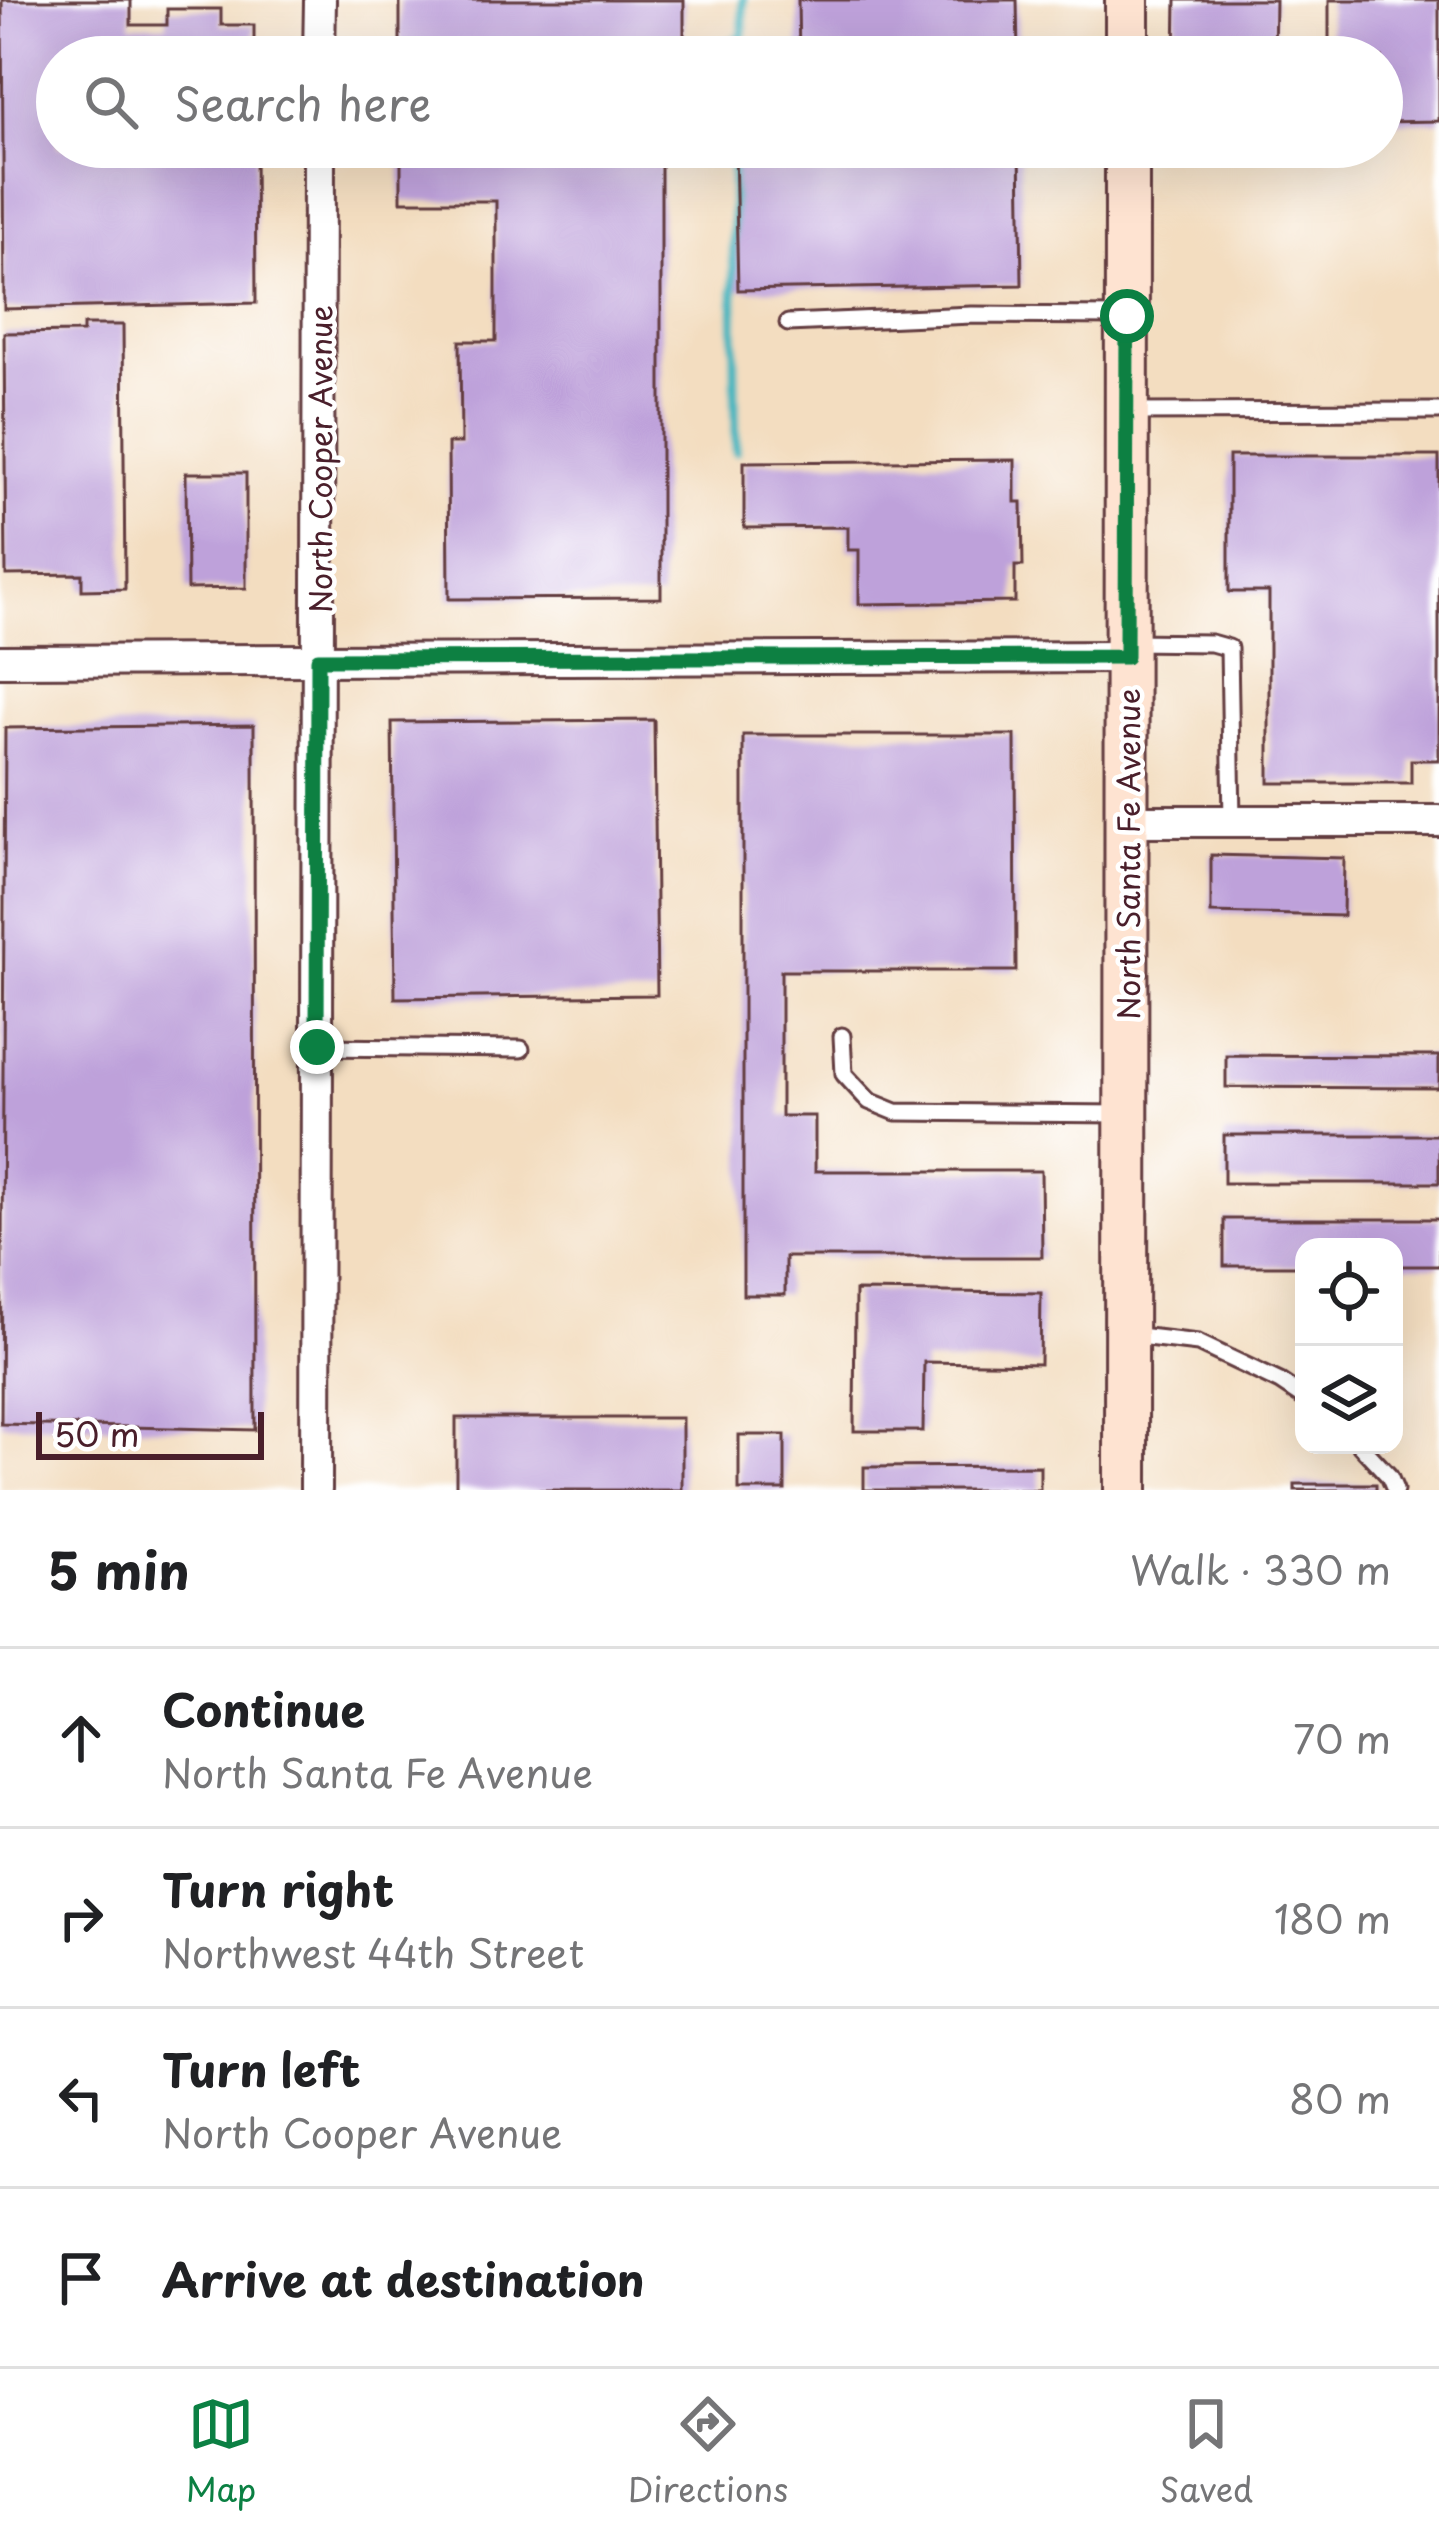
<!DOCTYPE html>
<html lang="en">
<head>
<meta charset="utf-8">
<style>
	body { margin:0; font-family:"Playpen Sans",sans-serif; background:#f6f6f6; color:#202124 }
	.controls { position:absolute; right:36px; bottom:36px; display:grid; overflow:hidden; border-radius:24px; box-shadow:0 12px 48px #0002 }
	.controls button { width:108px; height:108px; display:grid; place-items:center; padding:0; border:0; border-bottom:3px solid #e0e0e0; background:#fff; color:#202124; font:60px sans-serif }
	.scale { position:absolute; left:36px; bottom:30px; width:228px; box-sizing:border-box; padding-left:12px; border:6px solid #4a1f2b; border-top:0; font-size:33px; line-height:42px; white-space:nowrap; color:#4a1f2b; -webkit-text-stroke:9px #fff; paint-order:stroke }
	.stop { position:absolute; width:36px; height:36px; margin:-27px; border:9px solid #0b8043; border-radius:50%; background:#fff }
	.stop.end { background:#0b8043; border-color:#fff; box-shadow:0 3px 12px #0008 }
	.list { margin:0; padding:0; list-style:none }
	h2 { display:flex; justify-content:space-between; align-items:center; height:156px; margin:0; padding:0 48px; font-size:51px }
	h2 small { font-size:39px; font-weight:400; color:#757577 }
	.list li { display:grid; grid-template-columns:78px 1fr auto; gap:36px; align-items:center; box-sizing:border-box; height:180px; padding:0 48px; border-top:3px solid #e0e0e0 }
	.list b { display:block; font-size:45px; white-space:nowrap }
	.list p { margin:0; font-size:39px; white-space:nowrap; color:#757577 }
	.list em { font-size:39px; font-style:normal; color:#757577 }
	.icon { flex:none; width:66px; height:66px; fill:none; stroke:currentColor; stroke-width:2; stroke-linecap:round; stroke-linejoin:round }
	.map { position:relative; flex:none; width:1439px; height:1490px; overflow:hidden }
	.search { position:absolute; background:#fff; box-shadow:0 12px 48px #0002; left:36px; right:36px; top:36px; height:132px; display:flex; align-items:center; gap:30px; box-sizing:border-box; padding:0 42px; border-radius:66px; color:#757577; font-size:45px }
	.sheet { height:876px; background:#fff }
	nav { display:flex; justify-content:space-around; align-items:center; box-sizing:border-box; height:168px; border-top:3px solid #e0e0e0; background:#fff; font-size:33px; color:#757577 }
	nav a { display:grid; justify-items:center; gap:6px }
	nav .on { color:#0b8043 }
	.map>svg:first-child { display:block }
	.lines { fill:none; stroke-linecap:round; stroke-linejoin:round }
	.stream { stroke:#47b6bf; stroke-width:9 }
	.building { fill:#bea1da }
	.lane-casing { stroke:#633c41; stroke-width:21 }
	.street-casing { stroke:#633c41; stroke-width:36 }
	.secondary-casing { stroke:#633c41; stroke-width:48 }
	.lane { stroke:#fff; stroke-width:15 }
	.street { stroke:#fff; stroke-width:30 }
	.secondary { stroke:#fee3d1; stroke-width:42 }
	.route { stroke:#0b8043; stroke-width:15 }
	.labels { text-anchor:middle; dominant-baseline:central; stroke-width:9; stroke-linejoin:round; paint-order:stroke }
	.street-label { font-size:30px; fill:#4a1f2b; stroke:#fff }
</style>
</head>
<body>
<div class="map">
<svg width="1439" height="1490" viewBox="0 0 1439 1490">
	<rect width="100%" height="100%" fill="#fff"/>
	<filter id="ink" filterUnits="userSpaceOnUse"><feTurbulence type="fractalNoise" baseFrequency=".00833" numOctaves="2"/><feDisplacementMap in="SourceGraphic" scale="24" xChannelSelector="R" yChannelSelector="G"/><feConvolveMatrix kernelMatrix="1 2 1 2 8 2 1 2 1" color-interpolation-filters="sRGB"/></filter>
	<filter id="wash" filterUnits="userSpaceOnUse"><feTurbulence type="fractalNoise" baseFrequency=".004" numOctaves="4" result="noise"/><feDisplacementMap in="SourceGraphic" scale="48" xChannelSelector="R" yChannelSelector="G"/><feGaussianBlur stdDeviation="2.7" result="paint"/><feColorMatrix in="noise" values="0 0 0 0 0 0 0 0 0 0 0 0 0 0 0 0 0 1.4 0 .05"/><feComposite in="paint" operator="in"/></filter>
	<g filter="url(#wash)">
		<rect width="100%" height="100%" fill="#f3ddc0"/>
		<g class="lines">
			<g class="stream">
				<path d="M730,57V43L743,35V0"/>
				<path d="M732,147L736,451"/>
			</g>
		</g>
		<g id="blocks">
			<g class="building">
				<path d="M2,0H131V25H167V9H221V25H254V57H57V147H255L256,303L4,309Z"/>
				<rect x="400" y="0" width="284" height="57"/>
				<path d="M798,0H1017L1018,57H799Z"/>
				<path d="M1176,0H1275L1274,57H1175Z"/>
				<path d="M1329,0H1439V121L1382,122V57H1329Z"/>
				<path d="M401,147H661V598L449,599L448,443H461L460,341H496V201H401Z"/>
				<path d="M735,147H1020L1022,285L738,290Z"/>
				<path d="M83,325H123L125,589L82,590V574L6,575L4,333L83,332Z"/>
				<path d="M1229,456H1439V760H1411V783H1269V592H1229Z"/>
				<path d="M1015,460V502H1022L1023,566H1015V602L859,604V550H848V527L744,528V462Z"/>
				<path d="M186,473H246V588L187,589Z"/>
				<path d="M654,720L657,995L395,998L392,722Z"/>
				<path d="M254,725L255,1430L1,1424L5,728Z"/>
				<path d="M743,735H1015L1016,971H781V1116H815V1171H1041L1042,1257H785V1295H743Z"/>
				<path d="M1211,855L1344,858L1343,916L1211,913Z"/>
				<path d="M1226,1055L1439,1056V1088L1226,1087Z"/>
				<rect x="1224" y="1135" width="215" height="48"/>
				<path d="M1224,1219H1439V1266H1394V1247H1304V1266H1224Z"/>
				<path d="M855,1291L1041,1293L1040,1364L924,1362L923,1431H854Z"/>
				<rect x="456" y="1418" width="226" height="72"/>
				<rect x="739" y="1435" width="46" height="55"/>
				<path d="M1040,1466V1490H864V1467Z"/>
				<rect x="1295" y="1484" width="81" height="6"/>
			</g>
		</g>
	</g>
	<g filter="url(#ink)">
		<use href="#blocks" fill-opacity="0" stroke="#633c41" stroke-width="3"/>
		<g class="lines">
			<defs>
				<g id="lane">
					<path d="M788,323L972,315L1124,316"/>
					<path d="M1130,412L1439,411"/>
					<path d="M1130,642L1211,643L1229,648L1232,821"/>
					<path d="M842,1036L844,1074L869,1101L896,1112L1124,1114"/>
					<path d="M317,1047L521,1049"/>
					<path d="M1130,1335L1198,1343L1280,1382L1304,1398"/>
					<path d="M1360,1445L1389,1476L1395,1490"/>
				</g>
				<g id="street">
					<path d="M319,57L320,0"/>
					<path d="M0,661L1126,657"/>
					<path d="M1127,821H1439"/>
					<path d="M316,1490L319,147"/>
				</g>
				<g id="secondary">
					<path d="M1127,57V0"/>
					<path d="M1126,1490L1127,147"/>
				</g>
			</defs>
			<use href="#lane" class="lane-casing"/>
			<use href="#street" class="street-casing"/>
			<use href="#secondary" class="secondary-casing"/>
			<use href="#lane" class="lane"/>
			<use href="#street" class="street"/>
			<use href="#secondary" class="secondary"/>
		</g>
	</g>
	<g class="lines" filter="url(#ink)">
		<path class="route" d="M317,1047L318,659L1126,657L1127,316"/>
	</g>
	<g class="labels">
		<g class="street-label">
			<text transform="translate(319 459) rotate(-90)">North Cooper Avenue</text>
			<text transform="translate(1127 854) rotate(-90)">North Santa Fe Avenue</text>
		</g>
	</g>
</svg>
<div class="controls">
<button><svg class="icon" aria-label="locate" viewBox="0 0 24 24"><circle cx="12" cy="12" r="6"/><path d="M12 2v4M12 18v4M2 12h4M18 12h4"/></svg></button>
<button><svg class="icon" aria-label="layers" viewBox="0 0 24 24"><path d="M12 4l9 5-9 5-9-5zM3 14l9 5 9-5"/></svg></button>
</div>
<div class="scale">50 m</div>
<div class="stop" style="left:1127px;top:316px"></div>
<div class="stop end" style="left:317px;top:1047px"></div>
<div class="search"><svg class="icon" aria-label="search" viewBox="0 0 24 24"><circle cx="10" cy="10" r="6"/><path d="M15 15l6 6"/></svg>Search here</div>
</div>
<section class="sheet">
<h2>5 min<small>Walk · 330 m</small></h2>
<ul class="list">
<li><svg class="icon" aria-label="ahead" viewBox="0 0 24 24"><path d="M12 20V5M6 11l6-6 6 6"/></svg><div><b>Continue</b><p>North Santa Fe Avenue</p></div><em>70 m</em></li>
<li><svg class="icon" aria-label="right" viewBox="0 0 24 24"><path d="M7 20v-9h11M14 6l5 5-5 5"/></svg><div><b>Turn right</b><p>Northwest 44th Street</p></div><em>180 m</em></li>
<li><svg class="icon" aria-label="left" viewBox="0 0 24 24"><path d="M17 20v-9H6M10 6l-5 5 5 5"/></svg><div><b>Turn left</b><p>North Cooper Avenue</p></div><em>80 m</em></li>
<li><svg class="icon" aria-label="arrive" viewBox="0 0 24 24"><path d="M6 21V4h12l-3 4 3 4H6"/></svg><div><b>Arrive at destination</b></div></li>
</ul>
</section>
<nav>
<a class="on"><svg class="icon" aria-label="map" viewBox="0 0 24 24"><path d="M3 6l6-2 6 2 6-2v14l-6 2-6-2-6 2zM9 4v14M15 6v14"/></svg>Map</a>
<a><svg class="icon" aria-label="directions" viewBox="0 0 24 24"><path d="M12 3l9 9-9 9-9-9zM9 14v-3h6M13 9l2 2-2 2"/></svg>Directions</a>
<a><svg class="icon" aria-label="saved" viewBox="0 0 24 24"><path d="M7 4h10v16l-5-4-5 4z"/></svg>Saved</a>
</nav>
</body>
</html>
